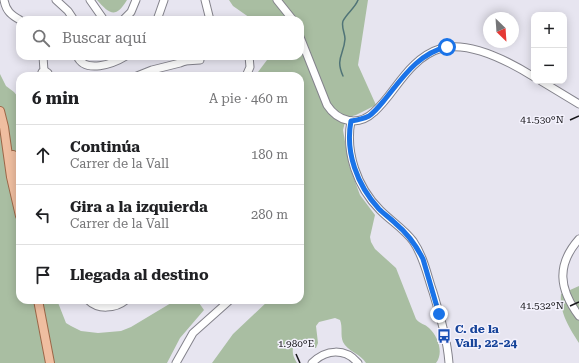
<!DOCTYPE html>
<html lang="es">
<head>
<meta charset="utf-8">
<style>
	body { margin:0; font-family:"Roboto Serif",serif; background:#f2f2f2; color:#202124 }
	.controls { position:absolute; right:12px; top:12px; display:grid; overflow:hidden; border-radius:8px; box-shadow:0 2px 10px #0003 }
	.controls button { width:36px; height:36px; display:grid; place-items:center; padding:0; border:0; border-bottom:1px solid #e0e0e0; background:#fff; color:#202124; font:20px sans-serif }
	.compass { position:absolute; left:483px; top:12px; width:36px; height:36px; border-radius:50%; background:#fff; box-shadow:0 2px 10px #0003; rotate:155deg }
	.stop { position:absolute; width:12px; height:12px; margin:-9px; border:3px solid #1a73e8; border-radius:50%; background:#fff }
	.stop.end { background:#1a73e8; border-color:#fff; box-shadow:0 1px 4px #0008 }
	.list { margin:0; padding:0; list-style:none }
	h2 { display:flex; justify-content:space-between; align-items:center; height:52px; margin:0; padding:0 16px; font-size:17px }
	h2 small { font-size:13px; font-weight:400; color:#757577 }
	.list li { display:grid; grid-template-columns:26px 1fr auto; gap:12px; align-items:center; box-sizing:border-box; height:60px; padding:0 16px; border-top:1px solid #e0e0e0 }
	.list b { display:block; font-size:15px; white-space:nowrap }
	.list p { margin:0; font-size:13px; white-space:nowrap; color:#757577 }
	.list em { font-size:13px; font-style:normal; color:#757577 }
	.icon { flex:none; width:22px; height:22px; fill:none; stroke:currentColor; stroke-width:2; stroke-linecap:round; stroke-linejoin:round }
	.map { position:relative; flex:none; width:579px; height:363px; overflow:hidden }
	.search { position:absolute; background:#fff; box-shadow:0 2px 10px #0003; left:16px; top:16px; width:288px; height:44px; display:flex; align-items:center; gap:10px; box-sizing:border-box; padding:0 14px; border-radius:12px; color:#757577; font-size:15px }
	.panel { position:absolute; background:#fff; box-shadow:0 2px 10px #0003; left:16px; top:72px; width:288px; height:232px; border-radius:12px }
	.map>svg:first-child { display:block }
	.green { fill:#a9bea2 }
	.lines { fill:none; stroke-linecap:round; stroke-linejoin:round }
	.stream { stroke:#507477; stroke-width:1.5 }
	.minor-casing { stroke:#84838c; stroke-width:9 }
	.major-casing { stroke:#9c6748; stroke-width:10 }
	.minor { stroke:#fff; stroke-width:7 }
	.major { stroke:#efbea0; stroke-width:8 }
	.route { stroke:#1a73e8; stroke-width:5 }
	.ticks { fill:none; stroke:#17161a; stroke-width:1.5 }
	.labels { text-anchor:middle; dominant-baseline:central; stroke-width:3; stroke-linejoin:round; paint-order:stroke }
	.transit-label { font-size:12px; font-weight:bold; fill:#164399; stroke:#f4f2fd; text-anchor:start }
	.ticks-label { font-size:10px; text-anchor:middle; fill:#17161a; stroke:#f4f2fd; stroke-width:3; stroke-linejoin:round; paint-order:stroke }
</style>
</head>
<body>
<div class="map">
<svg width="579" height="363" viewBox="0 0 579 363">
	<rect width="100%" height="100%" fill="#e7e5f0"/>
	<g class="green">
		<path d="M97,0H127C116,18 110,15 97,0Z"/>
		<path d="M229,0H368L358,65L376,105L356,115L346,118L343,130L349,165L360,195L375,215L370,237L371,242L375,249L396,268L416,319C420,324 425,324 429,328C438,336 444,353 436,363H366C361,354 347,351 343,342C340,335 343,327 340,320L335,318L319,322L316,326L318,343L316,348L311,347L301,341H296C291,349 292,355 297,363H212L233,334L269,300H300L301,179L300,76H255L270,56H300V20H253L233,6Z"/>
		<path d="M0,74L6,86L14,92L18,97L20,102L18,114L20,125V300H57L66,323L71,326L81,331L98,333L121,331L131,327L176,300H197L204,310L180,338L167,363H0Z"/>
		<path d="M579,286V343C570,329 559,312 561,294Z"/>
	</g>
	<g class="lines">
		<path class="stream" d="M343,76C335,58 344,55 345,39C345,33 341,27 343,21C347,13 355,8 358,0"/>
		<defs>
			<g id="minor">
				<path d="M4,0C6,11 11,15 20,20"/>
				<path d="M56,0L68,11L74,20"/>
				<path d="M90,0L104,20"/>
				<path d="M205,0L210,20"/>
				<path d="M277,0L293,20"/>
				<path d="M123,20L131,12L136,0"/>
				<path d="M157,20L164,0"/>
				<path d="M300,37L327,105C338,122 358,127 374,112C389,99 399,79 414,65C421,58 432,51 442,48C472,41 510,62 534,77"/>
				<path d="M43,56L44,71"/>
				<path d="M77,56C85,74 113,64 126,56"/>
				<path d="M185,61L200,60"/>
				<path d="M41,76L42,72L45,71L48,73V76"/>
				<path d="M137,76L152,70L180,63L185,61L189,56"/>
				<path d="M246,76L250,67L249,56"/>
				<path d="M541,81L579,104"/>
				<path d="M351,121C345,152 357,187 380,210C391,221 404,229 413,241C424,257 427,275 433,292C440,316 447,338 449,363"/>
				<path d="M579,239C556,265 559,289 579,316"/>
				<path d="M88,300C98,310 115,309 126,300"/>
				<path d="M176,363L193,333L230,300"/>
				<path d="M312,363C326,349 345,348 358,363"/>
			</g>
			<g id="major">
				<path d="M0,111L4,127L11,177L20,216"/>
				<path d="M13,155L20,188"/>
				<path d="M38,300L50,363"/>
			</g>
		</defs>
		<use href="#minor" class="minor-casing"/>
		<use href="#major" class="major-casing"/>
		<use href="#minor" class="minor"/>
		<use href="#major" class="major"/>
	</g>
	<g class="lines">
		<path class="route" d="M439,314L423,259C416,245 407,233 395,223C390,218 384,214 379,209C357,185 345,152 351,121C358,120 363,119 369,116C376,111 381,104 386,98C403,77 419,53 447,47"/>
	</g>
	<path class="ticks" d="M570,120L579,116M570,306L579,302M296,354L300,363"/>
	<defs>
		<symbol id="bus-bare" viewBox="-9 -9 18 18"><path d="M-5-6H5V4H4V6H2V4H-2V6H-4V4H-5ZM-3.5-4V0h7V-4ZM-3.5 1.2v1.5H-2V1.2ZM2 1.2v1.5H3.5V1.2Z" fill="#1a4fb4" stroke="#f4f2fd" stroke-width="2.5" paint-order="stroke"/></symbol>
	</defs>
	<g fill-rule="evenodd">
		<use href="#bus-bare" x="434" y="326" width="20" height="20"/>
	</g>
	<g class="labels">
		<g class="transit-label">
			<text x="455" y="329">C. de la<tspan x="455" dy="14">Vall, 22-24</tspan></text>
		</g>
	</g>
	<g class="ticks-label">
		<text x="542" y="123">41.530°N</text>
		<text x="542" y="309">41.532°N</text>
		<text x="296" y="347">1.980°E</text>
	</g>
</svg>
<div class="controls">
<button>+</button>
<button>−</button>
</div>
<svg class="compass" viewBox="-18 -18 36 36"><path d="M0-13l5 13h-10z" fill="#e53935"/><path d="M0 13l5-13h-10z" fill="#757577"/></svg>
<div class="stop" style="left:447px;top:47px"></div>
<div class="stop end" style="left:439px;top:314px"></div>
<div class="search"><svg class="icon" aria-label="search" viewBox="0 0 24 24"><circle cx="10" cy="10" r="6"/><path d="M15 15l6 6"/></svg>Buscar aquí</div>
<section class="panel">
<h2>6 min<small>A pie · 460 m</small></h2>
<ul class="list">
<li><svg class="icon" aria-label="ahead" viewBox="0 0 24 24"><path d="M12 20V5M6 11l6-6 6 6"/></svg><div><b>Continúa</b><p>Carrer de la Vall</p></div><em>180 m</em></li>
<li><svg class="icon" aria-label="left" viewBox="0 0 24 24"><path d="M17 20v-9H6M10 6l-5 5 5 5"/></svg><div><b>Gira a la izquierda</b><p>Carrer de la Vall</p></div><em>280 m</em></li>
<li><svg class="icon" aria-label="arrive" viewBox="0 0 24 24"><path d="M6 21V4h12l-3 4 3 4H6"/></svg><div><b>Llegada al destino</b></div></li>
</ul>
</section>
</div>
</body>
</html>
